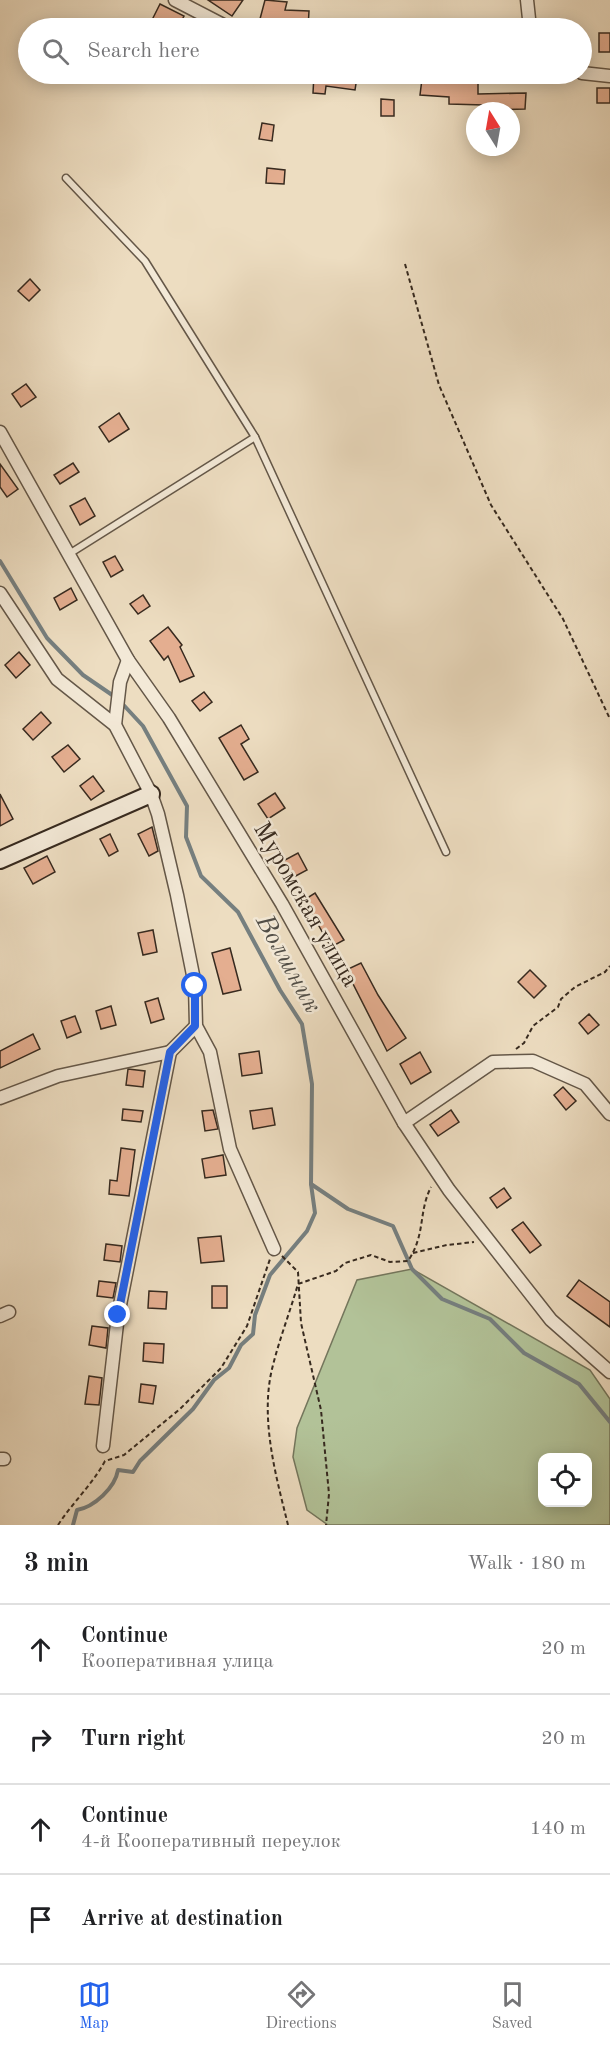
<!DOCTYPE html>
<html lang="en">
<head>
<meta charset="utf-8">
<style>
	body { margin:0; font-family:"Old Standard TT",serif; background:#f2f2f2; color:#202124 }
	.controls { position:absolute; right:18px; bottom:18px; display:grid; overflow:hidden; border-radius:12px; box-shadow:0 3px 15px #0003 }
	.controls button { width:54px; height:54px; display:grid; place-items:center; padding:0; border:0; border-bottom:2px solid #e0e0e0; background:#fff; color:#202124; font:30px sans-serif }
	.compass { position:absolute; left:466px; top:102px; width:54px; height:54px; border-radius:50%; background:#fff; box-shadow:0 3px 15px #0003; rotate:349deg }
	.stop { position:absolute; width:18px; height:18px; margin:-14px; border:4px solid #2563eb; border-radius:50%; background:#fff }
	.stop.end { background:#2563eb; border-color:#fff; box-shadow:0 2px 6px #0008 }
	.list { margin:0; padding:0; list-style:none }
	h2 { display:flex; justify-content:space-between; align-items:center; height:78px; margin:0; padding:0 24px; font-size:26px }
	h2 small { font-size:20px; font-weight:400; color:#757577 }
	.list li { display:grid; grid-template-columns:39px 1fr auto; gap:18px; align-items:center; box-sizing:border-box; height:90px; padding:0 24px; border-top:2px solid #e0e0e0 }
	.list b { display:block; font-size:22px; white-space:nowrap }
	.list p { margin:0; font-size:20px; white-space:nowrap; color:#757577 }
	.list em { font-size:20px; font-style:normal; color:#757577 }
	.icon { flex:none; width:33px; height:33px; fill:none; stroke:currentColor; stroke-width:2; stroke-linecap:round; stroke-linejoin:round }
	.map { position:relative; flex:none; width:610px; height:1525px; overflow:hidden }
	.search { position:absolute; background:#fff; box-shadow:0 3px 15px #0003; left:18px; right:18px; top:18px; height:66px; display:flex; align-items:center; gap:15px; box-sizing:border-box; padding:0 21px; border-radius:33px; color:#757577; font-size:22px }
	.sheet { height:438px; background:#fff }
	nav { display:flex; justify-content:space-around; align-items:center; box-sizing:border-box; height:84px; border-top:2px solid #e0e0e0; background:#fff; font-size:16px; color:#757577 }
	nav a { display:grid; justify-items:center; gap:3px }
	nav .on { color:#2563eb }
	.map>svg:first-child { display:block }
	.green { fill:#b2c298; stroke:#74765c; stroke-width:1.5; fill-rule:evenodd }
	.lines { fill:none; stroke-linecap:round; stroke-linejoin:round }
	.stream { stroke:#767f7f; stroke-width:4 }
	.building { fill:#e4ae90; stroke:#372a1f; stroke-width:1.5 }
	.lane-casing { stroke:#645748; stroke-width:9 }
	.street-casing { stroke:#645748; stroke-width:15 }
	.secondary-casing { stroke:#372a1f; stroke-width:20 }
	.path { stroke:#372a1f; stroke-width:2; stroke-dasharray:4.5 3; stroke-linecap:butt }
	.lane { stroke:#f3e9d7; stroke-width:6 }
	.street { stroke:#f3e9d7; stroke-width:12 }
	.secondary { stroke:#f3e9d7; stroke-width:16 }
	.route { stroke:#2563eb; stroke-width:8 }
	.labels { text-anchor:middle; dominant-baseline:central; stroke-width:5; stroke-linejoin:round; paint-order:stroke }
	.street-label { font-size:24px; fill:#372a1f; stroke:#f3e9d7 }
	.water-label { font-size:26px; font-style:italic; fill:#514e47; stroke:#f3e9d7 }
</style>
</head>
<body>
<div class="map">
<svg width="610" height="1525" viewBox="0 0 610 1525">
	<rect width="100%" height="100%" fill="#edddc1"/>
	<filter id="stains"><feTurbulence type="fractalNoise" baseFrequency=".00333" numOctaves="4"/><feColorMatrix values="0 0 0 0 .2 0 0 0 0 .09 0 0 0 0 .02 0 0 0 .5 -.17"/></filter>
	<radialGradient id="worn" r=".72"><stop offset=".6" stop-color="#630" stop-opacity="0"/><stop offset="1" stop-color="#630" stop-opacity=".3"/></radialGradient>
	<path class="green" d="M412,1269L590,1370L610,1399V1525H328L307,1510L293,1457L297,1428L357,1280ZM542,1458H588V1502H542Z"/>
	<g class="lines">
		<g class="stream">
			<path d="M0,561L47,638L83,675L118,699L143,726L187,806L186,837L201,876L238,912L280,990L302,1024L312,1084L311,1184L348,1209L393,1226L412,1269L442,1299L490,1319L524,1353L579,1384L610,1422"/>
			<path d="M73,1525L77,1510C94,1507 115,1488 118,1470L133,1472L140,1461L193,1409L214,1380L229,1368L241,1345L253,1334L255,1315L270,1275L307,1231L315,1213L311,1184"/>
		</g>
	</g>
	<g class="building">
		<path d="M208,0H243L232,16Z"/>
		<path d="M265,0L287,2L285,10L309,11L308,28H296L260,19Z"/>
		<path d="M160,4L184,16L178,28H148Z"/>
		<rect x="599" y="33" width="11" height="19"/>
		<path d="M314,74L357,77L355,90L326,86L325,94L313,93Z"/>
		<path d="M422,79L478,82V94L526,93L525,109L484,110V105L449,104V97L420,95Z"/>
		<rect x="597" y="88" width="13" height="15"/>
		<path d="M381,99L394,100V116H381Z"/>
		<path d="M262,123L274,125L272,141L259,139Z"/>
		<path d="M267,168L285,170L284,184L266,183Z"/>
		<path d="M30,279L40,290L29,301L18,291Z"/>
		<path d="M26,384L36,397L21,407L12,394Z"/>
		<path d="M119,413L129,429L109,442L99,427Z"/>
		<path d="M73,463L79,472L60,484L54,475Z"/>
		<path d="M0,464L18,489L7,497L0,487Z"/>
		<path d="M85,498L95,516L80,525L70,506Z"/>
		<path d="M115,556L123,570L111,577L103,562Z"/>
		<path d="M71,588L77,600L60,610L54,598Z"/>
		<path d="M143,595L150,606L138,614L130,604Z"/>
		<path d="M168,627L182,645L180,647L194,676L180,682L168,656L164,660L150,641Z"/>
		<path d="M19,652L30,665L16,678L5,665Z"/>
		<path d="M204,692L212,702L200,711L192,701Z"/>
		<path d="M41,712L51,723L33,740L23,729Z"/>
		<path d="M241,725L249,739L241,744L258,772L244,780L219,738Z"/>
		<path d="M68,745L80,759L64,772L52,757Z"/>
		<path d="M93,776L104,791L91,800L80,786Z"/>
		<path d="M275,793L285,808L268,819L258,804Z"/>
		<path d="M0,794L13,819L0,826Z"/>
		<path d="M152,827L158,851L149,856L138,834Z"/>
		<path d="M110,834L118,851L109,856L100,839Z"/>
		<path d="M298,853L307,870L292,878L283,861Z"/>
		<path d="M47,856L55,872L33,884L24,868Z"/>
		<path d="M315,893L344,940L331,947L304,900Z"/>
		<path d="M153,930L157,952L143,955L138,933Z"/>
		<path d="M230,948L241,990L223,994L212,953Z"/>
		<path d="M361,963L378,995L406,1038L387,1051L346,970Z"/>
		<path d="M530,970L546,986L534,998L518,982Z"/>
		<path d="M158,998L164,1019L151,1023L145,1002Z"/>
		<path d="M111,1006L116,1025L101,1029L96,1011Z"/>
		<path d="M589,1014L599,1025L588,1034L579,1023Z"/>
		<path d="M75,1016L81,1032L67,1038L61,1021Z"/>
		<path d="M33,1034L40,1049L0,1068V1051Z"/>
		<path d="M259,1051L262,1073L242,1076L239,1054Z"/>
		<path d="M420,1052L431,1072L411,1084L400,1064Z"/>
		<path d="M128,1069L145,1071L143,1087L126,1085Z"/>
		<path d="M563,1087L576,1101L566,1110L554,1095Z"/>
		<path d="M272,1108L275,1125L253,1129L250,1111Z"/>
		<path d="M123,1109L143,1111L141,1122L122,1120Z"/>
		<path d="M213,1110L218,1129L205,1131L202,1111Z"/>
		<path d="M451,1110L459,1122L438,1136L430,1125Z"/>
		<path d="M121,1148L135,1150L129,1196L109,1194L110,1180L117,1181Z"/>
		<path d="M223,1155L226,1175L205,1178L202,1159Z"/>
		<path d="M504,1188L511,1198L497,1208L490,1198Z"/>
		<path d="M523,1222L541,1245L530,1253L512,1230Z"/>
		<path d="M221,1236L224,1261L201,1263L198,1238Z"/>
		<path d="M106,1244L122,1246L120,1262L104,1260Z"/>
		<path d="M579,1280L610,1302V1327L567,1296Z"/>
		<path d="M99,1281L116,1283L113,1298L97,1296Z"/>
		<rect x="212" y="1286" width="15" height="22"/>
		<path d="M149,1291L167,1292L166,1309L148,1308Z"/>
		<path d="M92,1326L108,1328L106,1348L89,1345Z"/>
		<path d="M144,1343L164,1344L163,1363L143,1361Z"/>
		<path d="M89,1376L102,1378L99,1405L85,1404Z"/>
		<path d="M141,1384L156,1386L153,1404L139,1402Z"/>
	</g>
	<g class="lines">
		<defs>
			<g id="lane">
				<path d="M66,178L145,261L255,437L69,554"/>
				<path d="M255,437L446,852"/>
			</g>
			<g id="street">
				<path d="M175,0L229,28"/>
				<path d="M527,0L530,28"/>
				<path d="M582,73L610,76"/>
				<path d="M0,432L128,660L169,718L282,904L404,1123L449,1190L551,1320L610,1372"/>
				<path d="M0,593L57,679L115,725L151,794L158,814L177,895L195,985L196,1026L210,1052L230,1149L274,1249"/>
				<path d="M115,725L120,682L128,660"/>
				<path d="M170,1052L196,1026"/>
				<path d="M0,1098L58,1076L170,1052"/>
				<path d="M404,1123L493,1062L533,1061L585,1084L610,1114"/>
				<path d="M0,1316L9,1312"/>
				<path d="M103,1446L118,1315L170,1052"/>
				<path d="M0,1459H4"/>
			</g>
			<path id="secondary" d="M0,860L151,794"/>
		</defs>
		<use href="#lane" class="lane-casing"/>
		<use href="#street" class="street-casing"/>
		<use href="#secondary" class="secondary-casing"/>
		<g class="path">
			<path d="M405,264L439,385L491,505L563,619L610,719"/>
			<path d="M516,1049L524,1043L533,1026L558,1007L561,999L575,987L605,972L610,966"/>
			<path d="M413,1253L447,1245L474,1242"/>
			<path d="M282,1256L298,1272L301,1323L321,1410L329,1494L326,1525"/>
			<path d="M58,1525C73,1502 92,1485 105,1461L124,1455L180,1409L221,1368L247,1326L270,1259"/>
			<path d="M288,1525C276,1476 260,1420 272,1369C279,1340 290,1312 298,1284L336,1271L345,1263L371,1255L390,1262L408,1261C426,1234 418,1213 431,1187"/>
		</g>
		<use href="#lane" class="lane"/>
		<use href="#street" class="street"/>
		<use href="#secondary" class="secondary"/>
	</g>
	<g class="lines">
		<path class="route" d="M118,1315L170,1052L195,1026V986"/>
	</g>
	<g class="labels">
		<g class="street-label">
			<text transform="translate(305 905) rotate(60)">Муромская улица</text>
		</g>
		<g class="water-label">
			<text transform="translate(288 964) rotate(61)">Волшник</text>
		</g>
	</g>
	<rect width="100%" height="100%" filter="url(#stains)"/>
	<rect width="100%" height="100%" fill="url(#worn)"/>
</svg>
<div class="controls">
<button><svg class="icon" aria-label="locate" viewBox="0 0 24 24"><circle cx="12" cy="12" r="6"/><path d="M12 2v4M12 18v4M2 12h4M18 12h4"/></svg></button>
</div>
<svg class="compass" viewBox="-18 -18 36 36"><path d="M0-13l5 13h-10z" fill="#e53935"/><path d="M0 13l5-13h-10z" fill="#757577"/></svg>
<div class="stop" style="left:195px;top:986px"></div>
<div class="stop end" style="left:118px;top:1315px"></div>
<div class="search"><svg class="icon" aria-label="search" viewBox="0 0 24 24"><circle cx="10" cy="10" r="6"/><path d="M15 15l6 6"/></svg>Search here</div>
</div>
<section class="sheet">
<h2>3 min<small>Walk · 180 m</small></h2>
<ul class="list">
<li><svg class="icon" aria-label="ahead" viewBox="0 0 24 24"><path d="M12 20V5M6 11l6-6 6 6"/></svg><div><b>Continue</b><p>Кооперативная улица</p></div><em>20 m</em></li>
<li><svg class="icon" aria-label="right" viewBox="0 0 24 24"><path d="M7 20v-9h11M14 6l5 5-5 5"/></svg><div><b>Turn right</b></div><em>20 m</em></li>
<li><svg class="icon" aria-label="ahead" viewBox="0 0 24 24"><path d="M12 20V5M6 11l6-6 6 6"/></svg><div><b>Continue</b><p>4-й Кооперативный переулок</p></div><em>140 m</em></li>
<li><svg class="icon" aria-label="arrive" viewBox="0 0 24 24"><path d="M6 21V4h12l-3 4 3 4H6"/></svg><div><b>Arrive at destination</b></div></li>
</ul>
</section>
<nav>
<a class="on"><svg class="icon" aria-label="map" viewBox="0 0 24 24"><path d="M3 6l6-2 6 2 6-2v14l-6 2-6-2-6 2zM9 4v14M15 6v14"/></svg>Map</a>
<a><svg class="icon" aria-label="directions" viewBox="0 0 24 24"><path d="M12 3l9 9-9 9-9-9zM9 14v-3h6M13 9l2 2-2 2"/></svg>Directions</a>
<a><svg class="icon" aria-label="saved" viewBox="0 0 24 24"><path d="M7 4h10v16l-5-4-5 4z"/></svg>Saved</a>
</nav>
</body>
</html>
